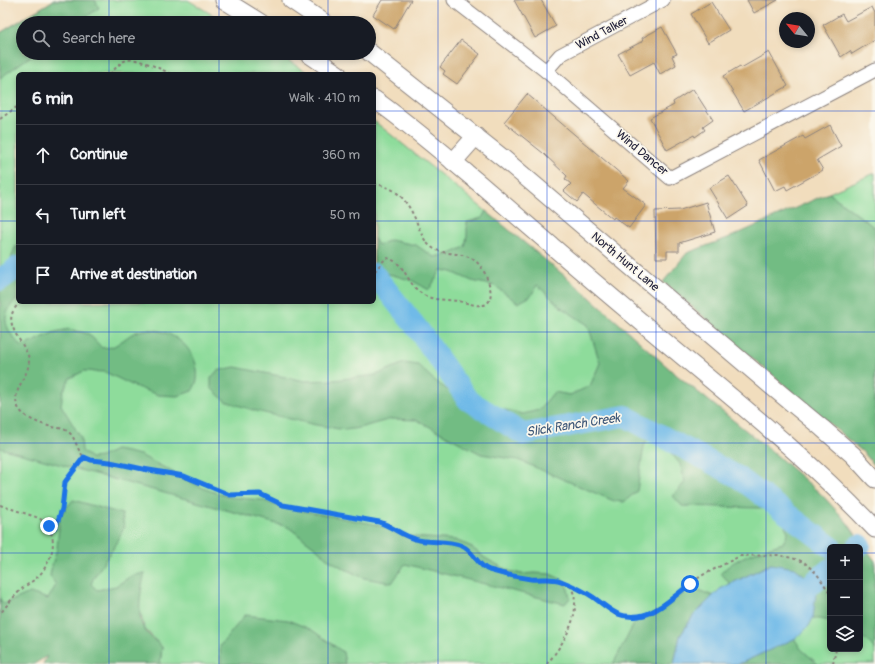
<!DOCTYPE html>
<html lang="en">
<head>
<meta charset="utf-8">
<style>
	body { margin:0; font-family:Pangolin,sans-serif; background:#242831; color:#f1f3f6 }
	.controls { position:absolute; right:12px; bottom:12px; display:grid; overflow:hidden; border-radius:6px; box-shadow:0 2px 6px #0003 }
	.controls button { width:36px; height:36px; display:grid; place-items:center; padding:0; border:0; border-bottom:1px solid #363941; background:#171b24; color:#f1f3f6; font:20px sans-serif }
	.compass { position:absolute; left:779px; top:12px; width:36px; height:36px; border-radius:50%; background:#171b24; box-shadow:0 2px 6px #0003; rotate:300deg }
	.stop { position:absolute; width:12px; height:12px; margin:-9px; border:3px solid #1a73e8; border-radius:50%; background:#fff }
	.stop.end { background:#1a73e8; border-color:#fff; box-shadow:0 1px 4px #0008 }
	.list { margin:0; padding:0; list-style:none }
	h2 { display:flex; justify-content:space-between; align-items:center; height:52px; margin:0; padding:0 16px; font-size:17px }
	h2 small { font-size:13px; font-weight:400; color:#9ea1a6 }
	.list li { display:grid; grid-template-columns:26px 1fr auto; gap:12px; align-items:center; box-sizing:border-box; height:60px; padding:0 16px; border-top:1px solid #363941 }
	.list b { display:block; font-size:15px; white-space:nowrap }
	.list em { font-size:13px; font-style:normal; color:#9ea1a6 }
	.icon { flex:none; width:22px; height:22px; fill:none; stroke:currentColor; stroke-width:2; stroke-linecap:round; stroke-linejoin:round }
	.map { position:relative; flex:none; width:875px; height:664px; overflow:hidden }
	.search { position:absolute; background:#171b24; box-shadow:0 2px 6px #0003; left:16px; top:16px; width:360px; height:44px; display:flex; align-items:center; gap:10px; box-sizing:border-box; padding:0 14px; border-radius:22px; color:#9ea1a6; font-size:15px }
	.panel { position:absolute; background:#171b24; box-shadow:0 2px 6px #0003; left:16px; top:72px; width:360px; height:232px; border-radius:6px }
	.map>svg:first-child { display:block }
	.green { fill:#8edc9b; stroke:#587f6b }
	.forest { fill:#72bc83; stroke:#4a6f5f }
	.water { fill:#6fbae8; stroke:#486e92 }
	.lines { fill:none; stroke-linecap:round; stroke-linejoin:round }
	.river { stroke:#6fbae8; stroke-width:22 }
	.building { fill:#cca46b }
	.minor-casing { stroke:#8a807c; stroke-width:15 }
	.major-casing { stroke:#8a807c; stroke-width:19 }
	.path { stroke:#8a807c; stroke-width:2; stroke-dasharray:3 3; stroke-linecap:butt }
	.minor { stroke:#fff; stroke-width:13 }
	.major { stroke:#fff; stroke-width:17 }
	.route { stroke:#1a73e8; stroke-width:5 }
	.grid { fill:none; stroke:#1d4ed8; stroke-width:1; stroke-opacity:0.55 }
	.labels { text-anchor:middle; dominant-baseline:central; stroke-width:3.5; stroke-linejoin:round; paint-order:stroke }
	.street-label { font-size:12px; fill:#22223b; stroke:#fbf7ec }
	.water-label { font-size:13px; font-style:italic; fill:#3d5778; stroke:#fbf7ec }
</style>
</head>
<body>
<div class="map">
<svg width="875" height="664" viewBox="0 0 875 664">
	<rect width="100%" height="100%" fill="#fbf7ec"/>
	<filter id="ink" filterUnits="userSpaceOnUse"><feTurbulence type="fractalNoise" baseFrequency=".025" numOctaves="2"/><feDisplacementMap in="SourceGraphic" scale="8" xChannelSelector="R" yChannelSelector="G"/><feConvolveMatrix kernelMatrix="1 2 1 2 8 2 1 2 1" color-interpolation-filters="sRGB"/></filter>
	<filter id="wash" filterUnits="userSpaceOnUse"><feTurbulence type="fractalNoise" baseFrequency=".012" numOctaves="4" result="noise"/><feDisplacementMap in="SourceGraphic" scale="16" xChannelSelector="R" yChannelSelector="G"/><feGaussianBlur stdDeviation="0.9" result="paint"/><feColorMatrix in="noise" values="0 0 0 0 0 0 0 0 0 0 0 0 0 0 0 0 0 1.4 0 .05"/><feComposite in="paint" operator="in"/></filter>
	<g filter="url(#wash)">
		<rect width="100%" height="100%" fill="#f1ddbd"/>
		<g class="green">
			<path d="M54,0H188L226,23H23V53H276L310,74H18V302H374V121L486,211L482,218L830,547V649H860V553L875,573V664H160L162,647L144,628L140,610L0,664V33Z"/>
			<path d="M875,173V228L829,193Z"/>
		</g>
		<g class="forest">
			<path d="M54,0H95L99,8L77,23H23V53H35L0,78V33Z"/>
			<path d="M829,193L875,228V466L864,453L663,282L687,253L733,236Z"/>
			<path d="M486,211L583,291L673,372L774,453L822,495L846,521L875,561V650L868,641L860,637V547H830V621L813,618L815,592L771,564L730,584L721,573C736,556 762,550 783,543L788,532L781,518L761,508L682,506L673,496L685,482L680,464L661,441L650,435L644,446L637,491L624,502L614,501L518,460L481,454L417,420L391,419L359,428L345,430L316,425L256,411L225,401L211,388V378L217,371L235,367L305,381L334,380L376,375L404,363L418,365L436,382L463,400L523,414L539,410L554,392L570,395L590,386L600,363L588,325L562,308L537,285L531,296L518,303L495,286L472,281L452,272L441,270L429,290L413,281L393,275L374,271V238L378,245L390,240L416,245L434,257L450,254L465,247L467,235V222L482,218Z"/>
			<path d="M15,247H18V299C13,302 11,305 8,311C1,325 13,336 21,347L55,332L69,329L89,334L102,348C105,347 109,348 112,347C123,342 131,331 144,330C172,327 201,351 197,380C196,384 194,388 192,391L178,396L158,395L134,386L105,372L84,371L70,378L63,392L61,405L81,438L82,451L91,458L101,457L115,450L127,452L140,455L205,489L229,497L262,500L275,505L293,509L374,524L389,529L396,533L415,537L455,540L470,546L485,558L509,571L522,574L534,573L550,574L563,580L568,589L570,598L565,604L405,564L392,583L364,578L347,570L329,560L316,548L288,527L0,448V277L8,268Z"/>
			<path d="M73,500L122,514L124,527L117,543L94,577L91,584L97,590L116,586L131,576L145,573C141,587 136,616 144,629C149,636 156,641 162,647L160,664H43L47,656L34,664H0V599L4,604L30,593L48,599L56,585L50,576L52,565L57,549L60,515Z"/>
			<path d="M691,587L713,596L693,616L680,636L674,664H613L636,620L662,610Z"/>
			<path d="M245,615L288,620L312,630L343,652L345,664H221L220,646Z"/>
			<path d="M794,638L801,649L818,664H739Z"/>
		</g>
		<path class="water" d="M771,564L795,568L809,579L816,592L813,618L809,626L803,632L794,639L739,664H674L680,636L693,616L720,589Z"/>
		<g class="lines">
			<g class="river">
				<path d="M374,274L420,332L468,400L523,434L625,416L738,477L831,547"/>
				<path d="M0,280L18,267"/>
				<path d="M857,547L860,545"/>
				<path d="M788,603L830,569"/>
			</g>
		</g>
		<g id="blocks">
			<g class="building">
				<path d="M382,0H411L394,29L373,15Z"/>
				<path d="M514,0H541L556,26L535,38Z"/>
				<path d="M747,0H778L754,13Z"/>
				<path d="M711,2L729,30L708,43L691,14Z"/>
				<path d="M872,7L875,13V40L852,54L850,51L841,57L823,25L842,14L846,21Z"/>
				<path d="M662,27L677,54L672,56L676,65L660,74L654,62L630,75L618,54L643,41L642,38Z"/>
				<path d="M461,40L480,54L457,84L443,74L445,71L440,67Z"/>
				<path d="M769,52L788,86L744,111L723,76L740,66L741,68Z"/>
				<path d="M693,89L713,120L703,127L705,130L695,137L694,135L667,150L650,118L674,105L673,102Z"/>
				<path d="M527,94L629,181L623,188L646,205L629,228L614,217L613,219L583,194L577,202L564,191L571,184L565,179L567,176L543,153L504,122Z"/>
				<path d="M830,125L841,146L817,160L823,170L787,190L785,186L775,191L759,160L803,136L805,139Z"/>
				<path d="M729,176L748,206L728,219L709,188Z"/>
				<path d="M706,202L715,232L679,243V251H667V258H656L655,211L680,210Z"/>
			</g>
		</g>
	</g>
	<g filter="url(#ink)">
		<use href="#blocks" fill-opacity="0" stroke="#8a807c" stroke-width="1"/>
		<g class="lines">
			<defs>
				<g id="minor">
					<path d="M454,0L546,71L670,178L875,70"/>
					<path d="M546,71L560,55L663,0"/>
				</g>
				<g id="major">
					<path d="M224,0L261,23"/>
					<path d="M291,0L325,23"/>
					<path d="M369,52L504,159L770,385L822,428L853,455L875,479"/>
					<path d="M307,53L338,74"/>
					<path d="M374,99C411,125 445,155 480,184C529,226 577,268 626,309C710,381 799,448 875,529"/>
					<path d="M453,162L476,136"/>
				</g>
			</defs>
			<use href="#minor" class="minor-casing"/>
			<use href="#major" class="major-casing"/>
			<g class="path">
				<path d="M110,74C115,69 120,62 127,60C137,57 161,69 171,74"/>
				<path d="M0,119L18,106"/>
				<path d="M374,184C378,185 382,185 386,187C402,192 411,209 417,223C420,231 423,239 429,245C434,250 441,252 448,253C472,255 481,260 489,284C491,291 492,298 487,304C477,308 467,302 457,301C446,299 434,301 424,295C405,284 406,261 386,258L374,272"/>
				<path d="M21,302C0,319 18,335 27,353C36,371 11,387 17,405C22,418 40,424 52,427C57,428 63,428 67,431C77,437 76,452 86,458C91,462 100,460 107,461C119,463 130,467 142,469C148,471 154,470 160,471C169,473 176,476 184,477L230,495L260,494L283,505L379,522L387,524L405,536L413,539L420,541L450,542L464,546L468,549L481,565L487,569L523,578L552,579L561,581L593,597L615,614L624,616H639L647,615L656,610L701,576L740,556L778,555L792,558L804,562L817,574L830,593"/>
				<path d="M0,505L39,518C59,532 55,554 42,572C37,579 29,583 23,588C14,596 7,605 0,614"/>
				<path d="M51,531L56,526L62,509L65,482L84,457"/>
				<path d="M547,664C563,644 584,613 571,587"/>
				<path d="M833,664L836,649"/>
			</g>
			<use href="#minor" class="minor"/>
			<use href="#major" class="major"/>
		</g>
	</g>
	<g class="lines" filter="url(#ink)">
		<path class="route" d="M49,526L51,531L56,526L62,509L65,482L84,457L91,460L110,462L143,469L184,476L230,495L260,494L283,505L379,522C392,526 402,536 415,539C430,544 447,539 462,546C474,551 477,566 489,570C502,574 517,577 531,579C541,580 551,577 561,581C571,585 584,591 593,597C610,609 617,619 639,616C656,614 677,594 690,584"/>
	</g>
	<path class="grid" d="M109,0V23M219,0V23M328,0V23M438,0V664M547,0V664M656,0V664M766,0V664M109,53V74M219,53V74M328,53V74M0,111H18M374,111H875M0,221H18M374,221H875M109,302V664M219,302V664M328,302V664M0,332H875M0,443H875M0,553H830M860,553H875"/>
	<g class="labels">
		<g class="street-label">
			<text transform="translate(602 33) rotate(-28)">Wind Talker</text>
			<text transform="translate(642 153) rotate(40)">Wind Dancer</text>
			<text transform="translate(625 262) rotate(40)">North Hunt Lane</text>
		</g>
		<g class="water-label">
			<text transform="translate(573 425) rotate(-9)">Slick Ranch Creek</text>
		</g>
	</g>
</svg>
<div class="controls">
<button>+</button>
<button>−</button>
<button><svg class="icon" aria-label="layers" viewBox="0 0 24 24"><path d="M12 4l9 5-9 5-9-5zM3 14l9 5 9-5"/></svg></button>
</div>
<svg class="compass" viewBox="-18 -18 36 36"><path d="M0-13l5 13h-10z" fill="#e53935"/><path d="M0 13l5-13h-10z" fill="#9ea1a6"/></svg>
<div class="stop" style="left:690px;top:584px"></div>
<div class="stop end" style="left:49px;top:526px"></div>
<div class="search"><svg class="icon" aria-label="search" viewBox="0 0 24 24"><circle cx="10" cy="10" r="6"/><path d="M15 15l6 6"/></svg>Search here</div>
<section class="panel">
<h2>6 min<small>Walk · 410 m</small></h2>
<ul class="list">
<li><svg class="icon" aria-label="ahead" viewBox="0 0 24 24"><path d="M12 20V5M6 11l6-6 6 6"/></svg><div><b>Continue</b></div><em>360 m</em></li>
<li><svg class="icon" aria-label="left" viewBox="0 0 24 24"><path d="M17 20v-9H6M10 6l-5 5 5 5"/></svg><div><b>Turn left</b></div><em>50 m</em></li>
<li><svg class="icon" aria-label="arrive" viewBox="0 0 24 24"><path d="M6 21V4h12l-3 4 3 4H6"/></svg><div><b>Arrive at destination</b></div></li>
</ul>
</section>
</div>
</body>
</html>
